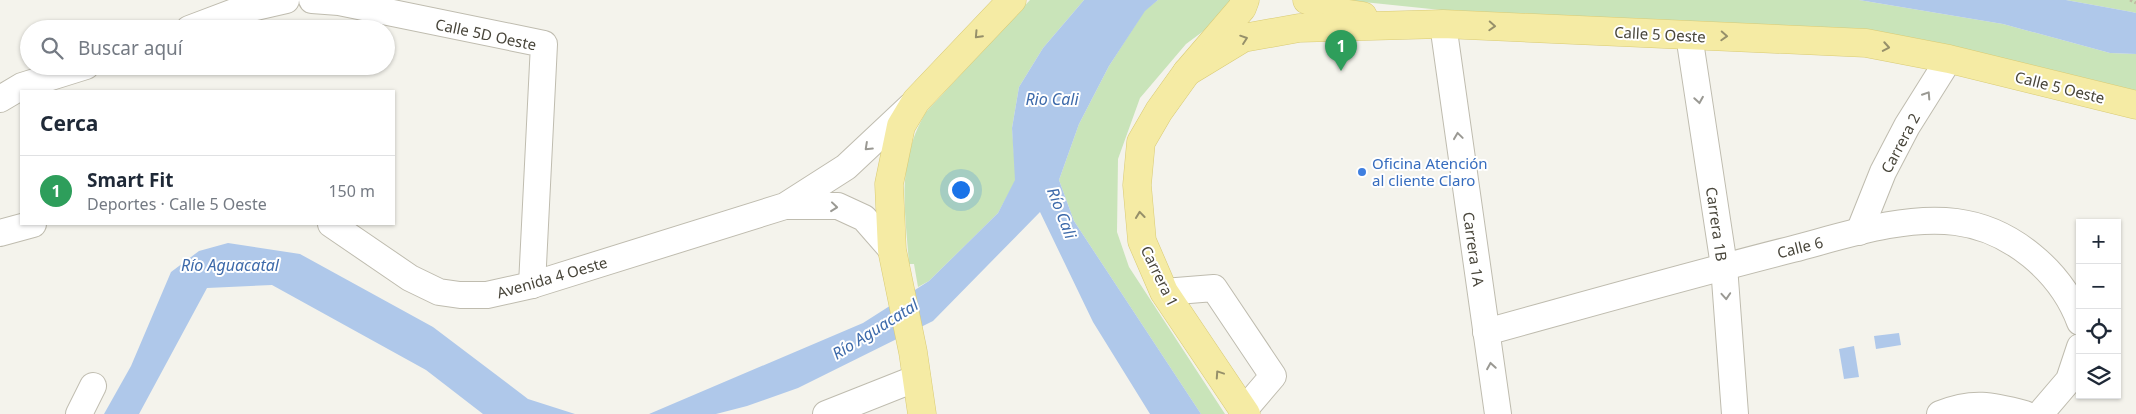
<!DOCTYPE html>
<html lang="es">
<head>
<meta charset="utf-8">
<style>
	body { margin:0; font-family:"Noto Sans",sans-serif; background:#f6f6f7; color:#1f2937 }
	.controls { position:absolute; right:15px; bottom:15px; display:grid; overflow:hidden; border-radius:0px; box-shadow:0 1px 4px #0004 }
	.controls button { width:45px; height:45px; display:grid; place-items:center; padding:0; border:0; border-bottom:1px solid #e0e1e3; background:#fff; color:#1f2937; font:25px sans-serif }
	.you { position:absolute; left:960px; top:189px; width:18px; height:18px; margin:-12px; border:4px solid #fff; border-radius:50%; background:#1a73e8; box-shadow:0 0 0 8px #1a73e833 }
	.badge { display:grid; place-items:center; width:32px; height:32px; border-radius:50%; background:#0b8043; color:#fff; font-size:16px; font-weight:700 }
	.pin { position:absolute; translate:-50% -41px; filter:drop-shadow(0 1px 2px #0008) }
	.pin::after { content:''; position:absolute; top:26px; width:18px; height:15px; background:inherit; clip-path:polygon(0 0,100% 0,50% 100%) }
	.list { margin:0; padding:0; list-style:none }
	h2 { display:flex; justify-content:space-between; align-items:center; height:65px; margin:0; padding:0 20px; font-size:21px }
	h2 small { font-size:16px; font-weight:400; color:#747a83 }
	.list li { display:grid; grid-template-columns:32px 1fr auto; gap:15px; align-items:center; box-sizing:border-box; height:70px; padding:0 20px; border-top:1px solid #e0e1e3 }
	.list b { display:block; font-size:19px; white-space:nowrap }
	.list p { margin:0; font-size:16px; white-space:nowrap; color:#747a83 }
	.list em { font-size:16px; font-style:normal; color:#747a83 }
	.icon { flex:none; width:28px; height:28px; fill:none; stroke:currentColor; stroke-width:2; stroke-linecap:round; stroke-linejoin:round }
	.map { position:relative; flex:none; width:2136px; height:414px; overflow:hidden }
	.search { position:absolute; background:#fff; box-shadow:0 1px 4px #0004; left:20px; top:20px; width:375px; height:55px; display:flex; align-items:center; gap:12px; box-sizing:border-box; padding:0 18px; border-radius:28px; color:#747a83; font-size:19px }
	.panel { position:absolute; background:#fff; box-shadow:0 1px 4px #0004; left:20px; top:90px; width:375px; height:135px; border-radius:0px }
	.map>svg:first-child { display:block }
	.green { fill:#c9e4b9 }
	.water { fill:#afc8ea }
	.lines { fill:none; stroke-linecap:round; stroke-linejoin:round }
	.minor-casing { stroke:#bfbcaf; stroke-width:28 }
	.major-casing { stroke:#d9cb75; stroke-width:29 }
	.path { stroke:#bfbaa2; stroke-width:3; stroke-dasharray:2.5 2.5; stroke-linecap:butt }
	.minor { stroke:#fff; stroke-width:26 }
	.major { stroke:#f5eba4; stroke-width:28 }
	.oneway { stroke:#96906a }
	.oneway2 { stroke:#9a9993 }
	.shop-dot { fill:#3f7fe0; stroke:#fff; stroke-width:2 }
	.labels { text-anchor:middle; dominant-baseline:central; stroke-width:4; stroke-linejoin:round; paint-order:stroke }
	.street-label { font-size:15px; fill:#48453a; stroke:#fff }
	.shop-label { font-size:15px; fill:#366cbe; stroke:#fff; text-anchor:start }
	.water-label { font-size:16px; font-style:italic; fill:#3d6aaa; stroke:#fff }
</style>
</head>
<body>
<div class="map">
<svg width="2136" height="414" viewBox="0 0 2136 414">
	<rect width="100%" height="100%" fill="#f4f3ec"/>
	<g class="green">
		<path d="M1030,0H1084L1043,48L1019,87L1012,128L1016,180L998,213L929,281L918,287L914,264H909C905,208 896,163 926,112Z"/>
		<path d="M1158,0H1233L1225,15L1186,44L1140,98L1118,159L1117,232L1129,267L1225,414H1201L1074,221L1059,180L1079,124L1109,66L1145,10Z"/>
		<path d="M1344,0H1859L2003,24L2110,53L2136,54V91L1955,47L1868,31L1441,10Z"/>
		<path d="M2066,0H2136V13L2132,12Z"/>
	</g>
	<g class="water">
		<path d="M1084,0H1158L1145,11L1109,66L1079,124L1059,180L1074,221L1201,414H1150L1093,322L1040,212L933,321L798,388L747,406L716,414H649L863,323L929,281L998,213L1015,180L1012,128L1019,87L1043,48Z"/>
		<path d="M1859,0H2066L2132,12L2136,13V54L2110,53L2003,24Z"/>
		<path d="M228,243L300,254L433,327L528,399L575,414H483L426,370L272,285L207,288L139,414H104L131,366L171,272L199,251Z"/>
		<path d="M1899,333L1901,345L1876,349L1874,336Z"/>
		<path d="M1854,346L1859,377L1844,379L1839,349Z"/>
	</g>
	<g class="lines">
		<defs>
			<g id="minor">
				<path d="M312,0L339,2L544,44L532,285"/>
				<path d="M1443,24L1498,414"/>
				<path d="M189,29L234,12L286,0"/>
				<path d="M1689,35L1724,266L1735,414"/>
				<path d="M0,99L22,86L86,66"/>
				<path d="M786,206H838L864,218L892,250"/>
				<path d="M331,224L410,278L439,292L460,295H487L532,285L785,206L846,167L911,106"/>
				<path d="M1859,232L1883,172L1907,126L1949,59"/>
				<path d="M0,233L33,224"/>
				<path d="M1164,292L1214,288L1273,376L1244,410"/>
				<path d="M1486,332C1588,304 1690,275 1793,249C1843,236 1904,215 1956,222C2011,229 2061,271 2080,322"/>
				<path d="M79,414L93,386"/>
				<path d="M826,414L917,378"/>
				<path d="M1940,414C1973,401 1991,405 2025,414"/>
				<path d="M2040,414L2069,380L2080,347"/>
			</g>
			<g id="major">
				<path d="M1245,0L1242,8L1187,72L1159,111L1141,142L1137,185L1142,241L1164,292L1246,414"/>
				<path d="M1307,0L1341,13L1363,16"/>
				<path d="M1187,72L1243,38L1299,28L1443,24L1866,43L1949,59L2136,105"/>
				<path d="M922,414L913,352L892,250L889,184L901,126L916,101L1012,0"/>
			</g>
		</defs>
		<use href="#minor" class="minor-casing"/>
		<use href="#major" class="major-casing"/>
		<path class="path" d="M2130,0L2136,3"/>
		<use href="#minor" class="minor"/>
		<use href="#major" class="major"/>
	</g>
	<defs><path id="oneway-chevron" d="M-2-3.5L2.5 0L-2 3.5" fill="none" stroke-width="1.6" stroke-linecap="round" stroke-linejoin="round" transform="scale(1.25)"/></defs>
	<g class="oneway">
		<use href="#oneway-chevron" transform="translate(1492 26) rotate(3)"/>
		<use href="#oneway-chevron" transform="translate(978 35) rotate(133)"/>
		<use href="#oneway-chevron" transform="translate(1724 36) rotate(3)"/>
		<use href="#oneway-chevron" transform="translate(1244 39) rotate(-19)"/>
		<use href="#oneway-chevron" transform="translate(1886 47) rotate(10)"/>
		<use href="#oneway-chevron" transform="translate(1140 215) rotate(-96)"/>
		<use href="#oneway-chevron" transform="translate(1219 374) rotate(-124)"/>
	</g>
	<g class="oneway2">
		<use href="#oneway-chevron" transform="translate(1927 95) rotate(-57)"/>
		<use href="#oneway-chevron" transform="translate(1699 100) rotate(81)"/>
		<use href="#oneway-chevron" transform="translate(1458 136) rotate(-98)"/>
		<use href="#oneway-chevron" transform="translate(868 147) rotate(137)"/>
		<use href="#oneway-chevron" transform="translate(834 207) rotate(6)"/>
		<use href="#oneway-chevron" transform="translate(1726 296) rotate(86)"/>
		<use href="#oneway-chevron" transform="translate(1491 366) rotate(-99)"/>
	</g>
	<circle class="shop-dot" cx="1362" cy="172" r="5"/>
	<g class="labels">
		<g class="street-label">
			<text transform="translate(486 34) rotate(12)">Calle 5D Oeste</text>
			<text transform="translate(1660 34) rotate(3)">Calle 5 Oeste</text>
			<text transform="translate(2060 87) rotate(14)">Calle 5 Oeste</text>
			<text transform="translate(1900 143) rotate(-62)">Carrera 2</text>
			<text transform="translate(1717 224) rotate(82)">Carrera 1B</text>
			<text transform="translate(1800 247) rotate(-14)">Calle 6</text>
			<text transform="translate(1474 249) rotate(82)">Carrera 1A</text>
			<text transform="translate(1160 276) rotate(64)">Carrera 1</text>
			<text transform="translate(552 277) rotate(-16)">Avenida 4 Oeste</text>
		</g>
		<g class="shop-label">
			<text x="1372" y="163">Oficina Atención<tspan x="1372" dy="17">al cliente Claro</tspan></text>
		</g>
		<g class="water-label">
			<text x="1052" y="99">Rio Cali</text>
			<text transform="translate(1062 213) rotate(69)">Río Cali</text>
			<text x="230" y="265">Río Aguacatal</text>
			<text transform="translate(875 329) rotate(-32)">Río Aguacatal</text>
		</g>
	</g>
</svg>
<div class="controls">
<button>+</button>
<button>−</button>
<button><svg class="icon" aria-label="locate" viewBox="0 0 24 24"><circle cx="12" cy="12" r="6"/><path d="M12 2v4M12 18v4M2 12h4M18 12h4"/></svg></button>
<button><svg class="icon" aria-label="layers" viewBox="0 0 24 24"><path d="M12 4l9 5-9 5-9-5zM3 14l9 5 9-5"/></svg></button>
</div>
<div class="you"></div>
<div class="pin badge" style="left:1341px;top:71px;background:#2e9e5b">1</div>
<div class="search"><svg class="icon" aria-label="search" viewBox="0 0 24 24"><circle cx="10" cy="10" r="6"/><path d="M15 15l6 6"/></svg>Buscar aquí</div>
<section class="panel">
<h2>Cerca<small></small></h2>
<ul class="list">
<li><span class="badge" style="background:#2e9e5b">1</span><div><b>Smart Fit</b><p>Deportes · Calle 5 Oeste</p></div><em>150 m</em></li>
</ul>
</section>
</div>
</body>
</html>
